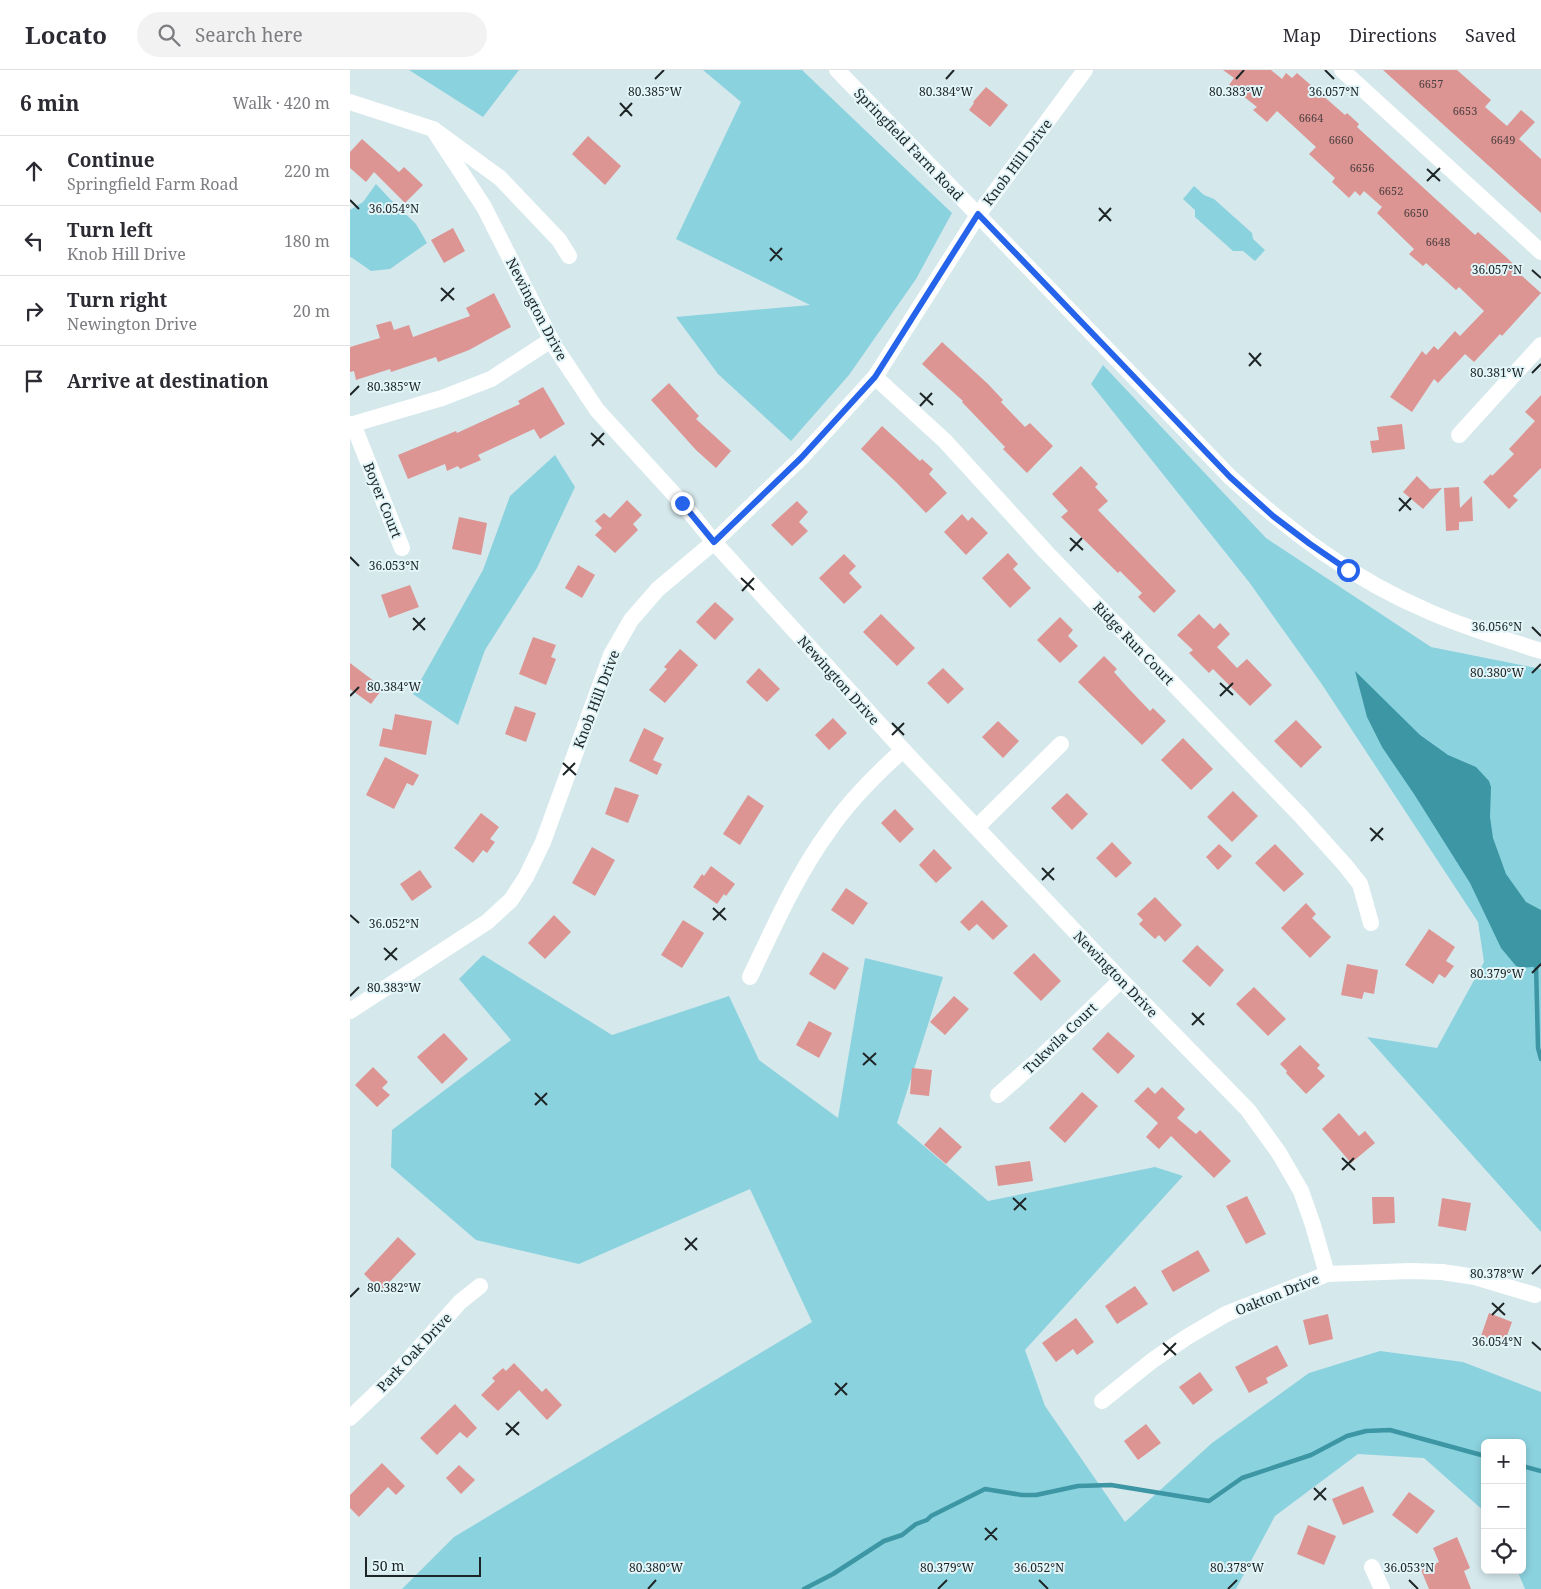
<!DOCTYPE html>
<html lang="en">
<head>
<meta charset="utf-8">
<style>
	body { margin:0; font-family:"Noto Serif",serif; background:#f2f2f3; color:#2b2b33 }
	.controls { position:absolute; right:15px; bottom:15px; display:grid; overflow:hidden; border-radius:8px; box-shadow:0 2px 8px #0003 }
	.controls button { width:45px; height:45px; display:grid; place-items:center; padding:0; border:0; border-bottom:1px solid #e1e1e2; background:#fff; color:#2b2b33; font:25px sans-serif }
	.scale { position:absolute; left:15px; bottom:12px; width:116px; box-sizing:border-box; padding-left:5px; border:2px solid #1e2526; border-top:0; font-size:14px; line-height:18px; white-space:nowrap; color:#1e2526; -webkit-text-stroke:4px #e2f5f9; paint-order:stroke }
	.stop { position:absolute; width:15px; height:15px; margin:-11px; border:4px solid #2563eb; border-radius:50%; background:#fff }
	.stop.end { background:#2563eb; border-color:#fff; box-shadow:0 1px 5px #0008 }
	.list { margin:0; padding:0; list-style:none }
	h2 { display:flex; justify-content:space-between; align-items:center; height:65px; margin:0; padding:0 20px; font-size:21px }
	h2 small { font-size:16px; font-weight:400; color:#7c7c81 }
	.list li { display:grid; grid-template-columns:32px 1fr auto; gap:15px; align-items:center; box-sizing:border-box; height:70px; padding:0 20px; border-top:1px solid #e1e1e2 }
	.list b { display:block; font-size:19px; white-space:nowrap }
	.list p { margin:0; font-size:16px; white-space:nowrap; color:#7c7c81 }
	.list em { font-size:16px; font-style:normal; color:#7c7c81 }
	.icon { flex:none; width:28px; height:28px; fill:none; stroke:currentColor; stroke-width:2; stroke-linecap:round; stroke-linejoin:round }
	.map { position:relative; flex:none; width:1191px; height:1519px; overflow:hidden }
	header { display:flex; align-items:center; gap:30px; box-sizing:border-box; height:70px; padding:0 25px; background:#fff; border-bottom:1px solid #e1e1e2 }
	header strong { font-size:24px }
	nav { display:flex; gap:28px; margin-inline-start:auto; font-size:18px }
	.search { width:350px; height:45px; background:#f2f2f3; display:flex; align-items:center; gap:12px; box-sizing:border-box; padding:0 18px; border-radius:28px; color:#7c7c81; font-size:19px }
	main { display:flex }
	aside { flex:1; background:#fff }
	.map>svg:first-child { display:block }
	.green { fill:#8bd2df }
	.water { fill:#3c96a4 }
	.lines { fill:none; stroke-linecap:round; stroke-linejoin:round }
	.stream { stroke:#3c96a4; stroke-width:4.5 }
	.building { fill:#dd9593 }
	.minor { stroke:#fff; stroke-width:16 }
	.route { stroke:#2563eb; stroke-width:6 }
	.ticks { fill:none; stroke:#1e2526; stroke-width:2 }
	.labels { text-anchor:middle; dominant-baseline:central; stroke-width:4; stroke-linejoin:round; paint-order:stroke }
	.number-label { font-size:11px; fill:#4e4141 }
	.street-label { font-size:14px; fill:#1e2526; stroke:#e2f5f9 }
	.ticks-label { font-size:12px; text-anchor:middle; fill:#1e2526; stroke:#e2f5f9; stroke-width:4; stroke-linejoin:round; paint-order:stroke }
</style>
</head>
<body>
<header>
<strong>Locato</strong>
<div class="search"><svg class="icon" aria-label="search" viewBox="0 0 24 24"><circle cx="10" cy="10" r="6"/><path d="M15 15l6 6"/></svg>Search here</div>
<nav><a>Map</a><a>Directions</a><a>Saved</a></nav>
</header>
<main>
<aside>
<h2>6 min<small>Walk · 420 m</small></h2>
<ul class="list">
<li><svg class="icon" aria-label="ahead" viewBox="0 0 24 24"><path d="M12 20V5M6 11l6-6 6 6"/></svg><div><b>Continue</b><p>Springfield Farm Road</p></div><em>220 m</em></li>
<li><svg class="icon" aria-label="left" viewBox="0 0 24 24"><path d="M17 20v-9H6M10 6l-5 5 5 5"/></svg><div><b>Turn left</b><p>Knob Hill Drive</p></div><em>180 m</em></li>
<li><svg class="icon" aria-label="right" viewBox="0 0 24 24"><path d="M7 20v-9h11M14 6l5 5-5 5"/></svg><div><b>Turn right</b><p>Newington Drive</p></div><em>20 m</em></li>
<li><svg class="icon" aria-label="arrive" viewBox="0 0 24 24"><path d="M6 21V4h12l-3 4 3 4H6"/></svg><div><b>Arrive at destination</b></div></li>
</ul>
</aside>
<div class="map">
<svg width="1191" height="1519" viewBox="0 0 1191 1519">
	<rect width="100%" height="100%" fill="#d5e8ec"/>
	<g class="green">
		<path d="M59,0H169L133,47Z"/>
		<path d="M353,0H452L602,143L566,209L499,305L441,371L368,304L326,247L460,235L326,169L391,32Z"/>
		<path d="M26,114L40,129L66,154L77,173L40,199L21,201L1,187L0,188V140L13,132Z"/>
		<path d="M844,116L854,125L864,129L902,163L903,169L915,180L905,191L893,181H883L845,147V140L833,129Z"/>
		<path d="M753,295L916,468L1081,577L1191,599V1162L1017,967L1087,978L1134,892L1128,852L971,613L899,512L741,314Z"/>
		<path d="M205,385L225,417L187,498L135,580L108,655L63,624L133,500L160,426Z"/>
		<path d="M133,885L262,965L379,926L409,990L488,1048L515,888L593,907L547,1053L638,1131L805,1097L833,1106L675,1280L695,1336L775,1452L862,1373L959,1303L1030,1281L1113,1292L1191,1322V1519H1175L1167,1500H1172V1373H1135V1442L1074,1388L1008,1384L925,1446L886,1519H52L104,1467L462,1252L400,1119L229,1194L126,1170L41,1097L42,1060L161,970L109,909Z"/>
	</g>
	<path class="water" d="M1005,601L1070,665L1098,685L1126,697L1139,711L1141,717L1140,747L1143,768L1156,804L1176,832L1191,840V896L1172,898L1166,896L1151,878L1120,813L1064,724L1032,677L1017,647Z"/>
	<g class="lines">
		<g class="stream">
			<path d="M1186,893L1188,978L1191,989"/>
			<path d="M1172,1396L1191,1401"/>
			<path d="M454,1519L483,1504L534,1471L552,1465L566,1454L577,1450L581,1446L635,1419L672,1425H686L728,1416L761,1415L859,1431L892,1408L961,1385L997,1366L1016,1361L1040,1360L1135,1386"/>
		</g>
	</g>
	<g class="building">
		<path d="M873,0H921L932,9L936,3L942,8L947,3L995,45L997,43L1009,54L1007,57L1125,165L1128,162L1156,187L1173,203L1171,205L1191,223L1152,266L1150,264L1124,292L1115,284L1088,313L1084,309L1062,342L1040,327L1072,281L1076,285L1084,276L1088,280L1105,261L1110,266L1134,241L1109,217L1106,220L1076,193L1073,196L1059,184L1064,179L1027,143L1032,137L1014,121L1010,126L1005,121L999,128L982,112L985,108L959,84L966,77L927,41L917,52L903,40L907,37L879,15L884,8Z"/>
		<path d="M1033,0H1107L1141,30L1135,37L1157,56L1171,40L1185,52L1169,69L1191,89V143Z"/>
		<path d="M636,17L658,35L640,57L619,40L624,33L623,32Z"/>
		<path d="M238,66L271,96L255,115L222,84Z"/>
		<path d="M12,69L49,102L54,97L73,115L55,133L24,102L16,112L0,98V82Z"/>
		<path d="M103,158L115,181L94,193L81,170Z"/>
		<path d="M144,223L161,257L119,280L88,292L86,287L41,302L40,299L6,310L4,301L0,302V277L30,268L26,255L41,251L44,260L59,255L63,267L120,246L116,238Z"/>
		<path d="M592,272L638,314L653,330L651,332L675,357L680,353L703,376L677,403L653,379L655,377L612,332L613,331L572,294Z"/>
		<path d="M319,313L349,346L346,349L381,381L366,398L346,380L301,330Z"/>
		<path d="M193,317L215,354L190,369L184,359L128,385L131,390L110,399L108,396L97,401L95,394L58,409L48,385L106,361L107,363L170,334L168,331Z"/>
		<path d="M1191,325V398L1163,426L1168,430L1159,439L1133,412L1141,404L1142,406L1164,384L1159,379L1185,351L1175,342Z"/>
		<path d="M1052,354L1055,379L1022,383L1020,371L1029,370L1027,357Z"/>
		<path d="M532,356L570,391L572,389L583,399L579,404L597,423L576,443L547,413L511,379Z"/>
		<path d="M731,396L748,414L745,417L758,431L748,440L826,521L804,543L788,527L792,523L770,501L768,503L711,447L718,441L702,424Z"/>
		<path d="M1067,406L1080,419L1092,418L1073,439L1053,422Z"/>
		<path d="M1109,417L1110,438L1122,426L1123,451L1109,452V460L1096,461L1094,418Z"/>
		<path d="M277,430L292,445L283,454L288,460L265,483L245,465L252,458L245,451L254,443L260,448Z"/>
		<path d="M447,431L458,442L449,452L458,461L442,476L421,455Z"/>
		<path d="M612,444L618,451L622,447L638,463L616,485L594,462Z"/>
		<path d="M109,447L137,453L131,485L102,479Z"/>
		<path d="M658,483L668,494L663,499L681,518L660,538L632,508Z"/>
		<path d="M494,484L506,496L499,503L512,517L494,534L469,508Z"/>
		<path d="M228,495L245,505L232,528L215,518Z"/>
		<path d="M60,515L69,537L39,548L31,525Z"/>
		<path d="M365,532L384,549L365,570L346,552Z"/>
		<path d="M531,544L565,578L547,596L513,562Z"/>
		<path d="M849,544L864,559L870,553L880,564L867,577L887,598L897,589L922,615L900,636L863,599L859,603L839,583L843,580L827,565Z"/>
		<path d="M710,547L723,560L718,566L728,576L710,593L687,570Z"/>
		<path d="M183,567L206,575L201,587L206,589L196,615L169,604Z"/>
		<path d="M330,579L348,595L315,633L299,620L317,599L314,597Z"/>
		<path d="M754,586L767,599L764,602L779,619L800,641L803,638L816,651L792,675L728,612Z"/>
		<path d="M0,593L33,618L21,634L0,619Z"/>
		<path d="M409,598L430,619L417,632L396,612Z"/>
		<path d="M593,598L614,619L598,634L577,613Z"/>
		<path d="M165,636L186,643L176,672L155,664Z"/>
		<path d="M45,644L82,651L76,685L29,676L33,658L42,660Z"/>
		<path d="M483,648L497,663L479,680L465,665Z"/>
		<path d="M946,650L972,677L951,698L924,671Z"/>
		<path d="M648,651L669,671L653,688L632,667Z"/>
		<path d="M294,658L314,668L303,690L312,694L307,705L279,691Z"/>
		<path d="M833,668L863,699L841,720L811,690Z"/>
		<path d="M35,687L69,705L63,716L57,713L44,739L16,725Z"/>
		<path d="M265,717L289,725L278,753L255,744Z"/>
		<path d="M883,721L908,746L882,772L857,747Z"/>
		<path d="M717,723L738,744L722,760L701,738Z"/>
		<path d="M398,725L414,736L390,775L373,764Z"/>
		<path d="M545,739L564,759L550,773L531,753Z"/>
		<path d="M131,743L149,757L140,769L145,772L137,783L133,780L123,793L104,778Z"/>
		<path d="M762,772L782,793L766,808L746,788Z"/>
		<path d="M869,774L882,786L868,800L856,787Z"/>
		<path d="M925,774L954,804L934,822L905,793Z"/>
		<path d="M242,777L265,790L245,826L222,813Z"/>
		<path d="M584,779L602,798L586,813L569,795Z"/>
		<path d="M361,796L385,814L376,826L374,824L367,834L343,817L352,804L354,806Z"/>
		<path d="M70,800L82,817L62,831L50,814Z"/>
		<path d="M496,818L518,833L503,855L481,840Z"/>
		<path d="M805,827L832,855L815,872L809,865L805,869L789,854L793,850L787,844Z"/>
		<path d="M632,830L658,856L643,870L627,854L619,861L610,852Z"/>
		<path d="M956,833L966,844L962,848L981,867L960,888L931,858Z"/>
		<path d="M204,845L221,862L195,889L178,873Z"/>
		<path d="M333,850L354,863L332,898L311,885Z"/>
		<path d="M1079,859L1105,877L1096,891L1104,896L1095,908L1089,904L1083,914L1055,895Z"/>
		<path d="M847,875L874,900L860,917L832,891Z"/>
		<path d="M473,882L499,898L485,920L459,904Z"/>
		<path d="M684,883L711,911L691,931L663,903Z"/>
		<path d="M997,894L1028,900L1024,924L1014,922L1012,929L991,925Z"/>
		<path d="M904,917L936,949L918,966L886,934Z"/>
		<path d="M604,926L619,939L595,965L580,952Z"/>
		<path d="M459,951L482,963L469,988L446,975Z"/>
		<path d="M758,962L785,986L768,1004L742,979Z"/>
		<path d="M94,963L118,989L92,1014L67,987Z"/>
		<path d="M950,975L970,995L967,998L975,1006L956,1024L936,1003L937,1001L930,994Z"/>
		<path d="M23,997L38,1012L32,1018L40,1025L27,1037L5,1015Z"/>
		<path d="M562,998L582,1000L579,1026L560,1024Z"/>
		<path d="M798,1017L805,1024L812,1017L835,1039L827,1048L846,1064L850,1060L881,1091L864,1108L821,1066L809,1079L796,1067L808,1053L784,1031Z"/>
		<path d="M732,1022L748,1036L715,1073L699,1058Z"/>
		<path d="M989,1043L1009,1066L1015,1061L1025,1073L1001,1093L972,1059Z"/>
		<path d="M590,1057L612,1077L596,1094L574,1075Z"/>
		<path d="M680,1091L683,1111L648,1116L645,1096Z"/>
		<path d="M897,1126L916,1164L896,1174L876,1136Z"/>
		<path d="M1022,1127H1044L1045,1153L1023,1154Z"/>
		<path d="M1092,1128L1121,1133L1116,1161L1088,1156Z"/>
		<path d="M48,1167L66,1184L31,1221L14,1204Z"/>
		<path d="M848,1180L860,1201L823,1222L811,1201Z"/>
		<path d="M785,1216L798,1234L767,1254L755,1236Z"/>
		<path d="M1139,1243L1162,1252L1154,1274L1131,1266Z"/>
		<path d="M978,1244L983,1269L959,1275L953,1250Z"/>
		<path d="M726,1248L744,1272L727,1285L723,1279L706,1292L692,1273Z"/>
		<path d="M927,1275L938,1296L916,1308L918,1313L899,1323L885,1297Z"/>
		<path d="M164,1293L192,1322L196,1318L212,1335L197,1350L169,1320L148,1341L131,1325L145,1311L142,1308L153,1298L156,1301Z"/>
		<path d="M850,1302L863,1320L843,1335L829,1317Z"/>
		<path d="M105,1334L127,1358L117,1368L110,1362L87,1385L70,1368Z"/>
		<path d="M796,1354L811,1373L788,1390L774,1371Z"/>
		<path d="M32,1393L55,1416L46,1425L38,1417L9,1447L0,1438V1425Z"/>
		<path d="M109,1395L125,1410L111,1424L96,1408Z"/>
		<path d="M1013,1416L1024,1442L993,1455L982,1429Z"/>
		<path d="M1059,1422L1085,1441L1067,1464L1042,1445Z"/>
		<path d="M958,1455L986,1466L974,1495L947,1484Z"/>
		<path d="M1107,1467L1120,1498L1114,1501L1121,1519H1079L1071,1500L1089,1492L1083,1478Z"/>
	</g>
	<g class="lines">
		<g class="minor">
			<path d="M487,0L628,145L880,407C942,463 1002,509 1080,542C1116,558 1154,569 1191,581"/>
			<path d="M992,0L1191,182"/>
			<path d="M0,32L83,59L150,108L209,170L219,186"/>
			<path d="M83,59L134,137L205,277L247,340L332,433L364,472L553,680L771,910L898,1040L929,1083L951,1121L963,1155L977,1204"/>
			<path d="M525,307L595,371L696,482L950,745L995,795L1010,814L1021,853"/>
			<path d="M3,354L52,478"/>
			<path d="M0,355L92,328L141,309L201,270"/>
			<path d="M1109,365L1191,275"/>
			<path d="M627,757L711,674"/>
			<path d="M400,907C424,857 446,806 478,762C499,731 525,705 553,680"/>
			<path d="M0,941L137,852L161,830L176,807L193,772L261,585L281,550L308,519L364,472L451,388L525,307L628,145L735,0"/>
			<path d="M648,1025L688,990L771,910"/>
			<path d="M752,1331L803,1290L837,1267L876,1244L977,1204L1061,1201L1092,1202L1125,1207L1185,1225"/>
			<path d="M0,1348L43,1307L110,1232L130,1216"/>
			<path d="M1022,1497L1032,1519"/>
		</g>
	</g>
	<g class="lines">
		<path class="route" d="M332,433L364,472L451,388L525,307L628,144L880,407L923,446L960,474L998,500"/>
	</g>
	<path class="ticks" d="M975,0L984,9M305,9L314,0M596,9L604,0M886,9L894,0M270,33L282,46M270,46L282,33M1077,99L1090,111M1077,111L1090,98M0,130L9,139M749,138L761,151M749,151L761,138M420,178L432,190M420,191L432,178M1182,200L1191,208M91,218L104,230M91,231L104,218M899,283L911,296M899,296L911,283M1182,303L1191,294M570,323L583,335M0,325L9,316M570,336L582,323M241,363L254,375M242,376L254,363M1049,428L1061,440M1049,441L1061,428M720,468L733,480M720,481L732,468M0,487L9,496M391,508L404,520M392,521L404,508M63,548L75,560M1182,557L1191,566M63,560L75,548M1182,603L1191,594M870,613L883,625M0,626L9,617M870,626L883,613M542,653L554,665M542,665L554,653M213,693L226,705M213,705L225,693M1020,758L1033,770M1021,771L1033,758M692,798L704,810M692,810L704,798M363,838L376,850M0,845L9,853M363,850L375,838M34,878L47,890M35,890L47,878M1182,903L1191,894M0,926L9,917M842,943L854,955M842,955L854,943M513,983L526,995M513,995L526,983M185,1023L197,1035M185,1035L197,1023M992,1088L1005,1100M992,1100L1004,1088M663,1128L676,1140M664,1140L676,1128M335,1168L347,1180M335,1180L347,1168M1182,1204L1191,1195M0,1227L9,1218M1142,1233L1155,1245M1142,1245L1154,1233M1182,1272L1191,1280M813,1273L826,1285M814,1285L826,1273M485,1313L497,1325M485,1325L497,1313M156,1353L169,1365M156,1365L169,1352M964,1418L976,1430M964,1430L976,1418M635,1458L647,1470M635,1470L647,1458M689,1510L698,1519M1059,1510L1068,1519M298,1519L306,1510M588,1519L597,1510M878,1519L887,1510"/>
	<g class="labels">
		<g class="number-label">
			<text x="1081" y="13">6657</text>
			<text x="1115" y="40">6653</text>
			<text x="961" y="47">6664</text>
			<text x="991" y="69">6660</text>
			<text x="1153" y="69">6649</text>
			<text x="1012" y="97">6656</text>
			<text x="1041" y="120">6652</text>
			<text x="1066" y="142">6650</text>
			<text x="1088" y="171">6648</text>
		</g>
		<g class="street-label">
			<text transform="translate(559 74) rotate(46)">Springfield Farm Road</text>
			<text transform="translate(667 92) rotate(-53)">Knob Hill Drive</text>
			<text transform="translate(187 239) rotate(62)">Newington Drive</text>
			<text transform="translate(33 430) rotate(68)">Boyer Court</text>
			<text transform="translate(784 573) rotate(46)">Ridge Run Court</text>
			<text transform="translate(489 610) rotate(48)">Newington Drive</text>
			<text transform="translate(246 629) rotate(-69)">Knob Hill Drive</text>
			<text transform="translate(766 904) rotate(46)">Newington Drive</text>
			<text transform="translate(710 968) rotate(-44)">Tukwila Court</text>
			<text transform="translate(927 1224) rotate(-22)">Oakton Drive</text>
			<text transform="translate(64 1282) rotate(-47)">Park Oak Drive</text>
		</g>
	</g>
	<g class="ticks-label">
		<text x="984" y="26">36.057°N</text>
		<text x="305" y="26">80.385°W</text>
		<text x="596" y="26">80.384°W</text>
		<text x="886" y="26">80.383°W</text>
		<text x="44" y="143">36.054°N</text>
		<text x="1147" y="204">36.057°N</text>
		<text x="1147" y="307">80.381°W</text>
		<text x="44" y="321">80.385°W</text>
		<text x="44" y="500">36.053°N</text>
		<text x="1147" y="561">36.056°N</text>
		<text x="1147" y="607">80.380°W</text>
		<text x="44" y="621">80.384°W</text>
		<text x="44" y="858">36.052°N</text>
		<text x="1147" y="908">80.379°W</text>
		<text x="44" y="922">80.383°W</text>
		<text x="1147" y="1208">80.378°W</text>
		<text x="44" y="1222">80.382°W</text>
		<text x="1147" y="1276">36.054°N</text>
		<text x="306" y="1502">80.380°W</text>
		<text x="597" y="1502">80.379°W</text>
		<text x="887" y="1502">80.378°W</text>
		<text x="689" y="1502">36.052°N</text>
		<text x="1059" y="1502">36.053°N</text>
	</g>
</svg>
<div class="controls">
<button>+</button>
<button>−</button>
<button><svg class="icon" aria-label="locate" viewBox="0 0 24 24"><circle cx="12" cy="12" r="6"/><path d="M12 2v4M12 18v4M2 12h4M18 12h4"/></svg></button>
</div>
<div class="scale">50 m</div>
<div class="stop" style="left:998px;top:500px"></div>
<div class="stop end" style="left:332px;top:433px"></div>
</div>
</main>
</body>
</html>
